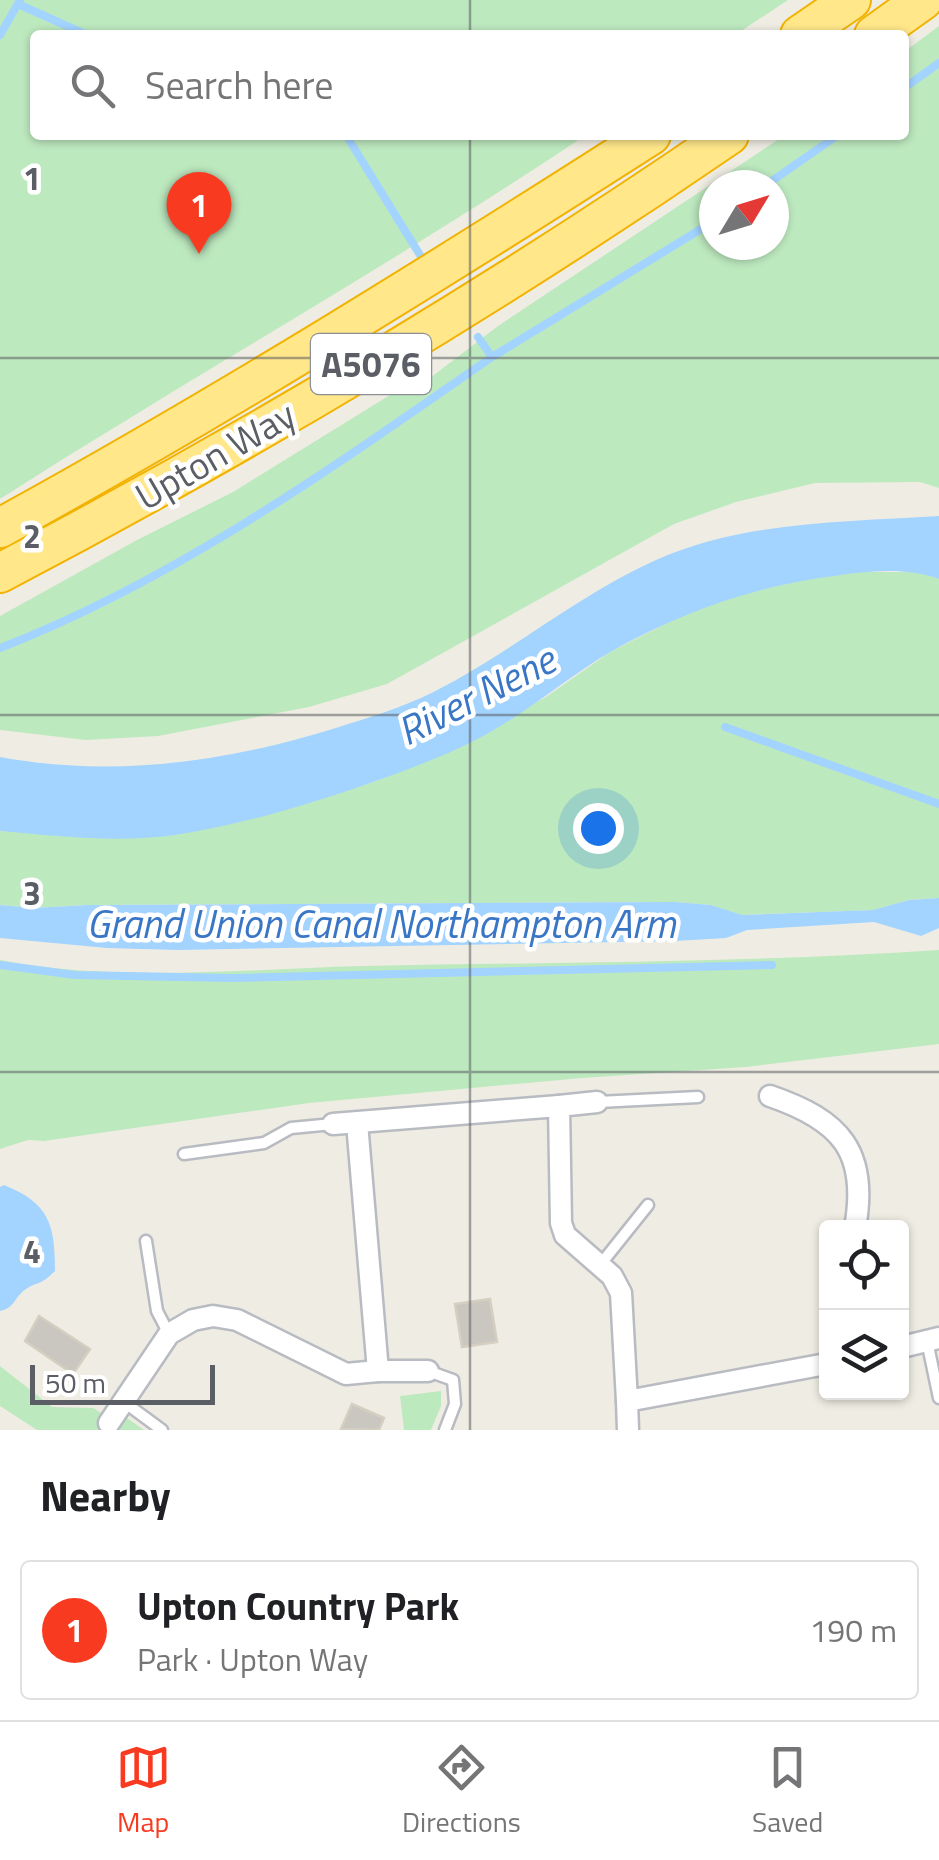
<!DOCTYPE html>
<html lang="en">
<head>
<meta charset="utf-8">
<style>
	body { margin:0; font-family:"Titillium Web",sans-serif; background:#f2f2f2; color:#202124 }
	.controls { position:absolute; right:30px; bottom:30px; display:grid; overflow:hidden; border-radius:10px; box-shadow:0 2px 8px #0004 }
	.controls button { width:90px; height:90px; display:grid; place-items:center; padding:0; border:0; border-bottom:2px solid #e0e0e0; background:#fff; color:#202124; font:50px sans-serif }
	.compass { position:absolute; left:699px; top:170px; width:90px; height:90px; border-radius:50%; background:#fff; box-shadow:0 2px 8px #0004; rotate:52deg }
	.scale { position:absolute; left:30px; bottom:25px; width:185px; box-sizing:border-box; padding-left:10px; border:5px solid #5b5f65; border-top:0; font-size:28px; line-height:35px; white-space:nowrap; color:#5b5f65; -webkit-text-stroke:8px #fff; paint-order:stroke }
	.you { position:absolute; left:598px; top:828px; width:35px; height:35px; margin:-25px; border:8px solid #fff; border-radius:50%; background:#1a73e8; box-shadow:0 0 0 15px #1a73e833 }
	.badge { display:grid; place-items:center; width:65px; height:65px; border-radius:50%; background:#f83b20; color:#fff; font-size:32px; font-weight:700 }
	.pin { position:absolute; translate:-50% -82px; filter:drop-shadow(0 2px 5px #0008) }
	.pin::after { content:''; position:absolute; top:52px; width:35px; height:30px; background:inherit; clip-path:polygon(0 0,100% 0,50% 100%) }
	.list { margin:0; padding:0; list-style:none }
	h2 { display:flex; justify-content:space-between; align-items:center; height:130px; margin:0; padding:0 40px; font-size:42px }
	h2 small { font-size:32px; font-weight:400; color:#757577 }
	.list li { display:grid; grid-template-columns:65px 1fr auto; gap:30px; align-items:center; box-sizing:border-box; height:140px; margin:0 20px 20px; padding:0 20px; border:2px solid #e0e0e0; border-radius:10px }
	.list b { display:block; font-size:38px; white-space:nowrap }
	.list p { margin:0; font-size:32px; white-space:nowrap; color:#757577 }
	.list em { font-size:32px; font-style:normal; color:#757577 }
	.icon { flex:none; width:55px; height:55px; fill:none; stroke:currentColor; stroke-width:2; stroke-linecap:round; stroke-linejoin:round }
	.map { position:relative; flex:none; width:939px; height:1430px; overflow:hidden }
	.search { position:absolute; background:#fff; box-shadow:0 2px 8px #0004; left:30px; right:30px; top:30px; height:110px; display:flex; align-items:center; gap:25px; box-sizing:border-box; padding:0 35px; border-radius:10px; color:#757577; font-size:38px }
	.sheet { height:290px; background:#fff }
	nav { display:flex; justify-content:space-around; align-items:center; box-sizing:border-box; height:140px; border-top:2px solid #e0e0e0; background:#fff; font-size:28px; color:#757577 }
	nav a { display:grid; justify-items:center; gap:5px }
	nav .on { color:#f83b20 }
	.map>svg:first-child { display:block }
	.green { fill:#bde9bf; fill-rule:evenodd }
	.water { fill:#a3d3ff }
	.lines { fill:none; stroke-linecap:round; stroke-linejoin:round }
	.stream { stroke:#a3d3ff; stroke-width:8 }
	.building { fill:#cac7c0; stroke:#d5cfc1; stroke-width:2.5 }
	.lane-casing { stroke:#b8bbc1; stroke-width:15 }
	.street-casing { stroke:#b8bbc1; stroke-width:25 }
	.highway-casing { stroke:#f2b200; stroke-width:42 }
	.lane { stroke:#fff; stroke-width:10 }
	.street { stroke:#fff; stroke-width:20 }
	.highway { stroke:#ffe78a; stroke-width:38 }
	.grid { fill:none; stroke:#5b5f65; stroke-width:2.5; stroke-opacity:0.55 }
	.labels { text-anchor:middle; dominant-baseline:central; stroke-width:9; stroke-linejoin:round; paint-order:stroke }
	.shield { fill:#fff; stroke:#8c8f93; stroke-width:2.5 }
	.shield-label { font-size:35px; font-weight:bold; fill:#5b5f65 }
	.street-label { font-size:38px; fill:#5b5f65; stroke:#fff }
	.water-label { font-size:40px; font-style:italic; fill:#3976c5; stroke:#fff }
	.grid-label { font-size:32px; text-anchor:middle; font-weight:bold; fill:#5b5f65; stroke:#fff; stroke-width:9; stroke-linejoin:round; paint-order:stroke }
</style>
</head>
<body>
<div class="map">
<svg width="939" height="1430" viewBox="0 0 939 1430">
	<rect width="100%" height="100%" fill="#efede3"/>
	<g class="green">
		<path d="M0,0H788L735,35H35V135H586C395,263 194,375 0,499Z"/>
		<path d="M939,26V488L920,482L815,483L736,502L674,524L387,684L309,707L158,736L86,740L0,730V616L137,540L233,492L398,390L430,378L498,326L785,135H904V52ZM774,185V245H714V185Z"/>
		<path d="M861,572H921L939,579V898L909,900L873,910L741,915L711,905L675,902L87,905L34,908L0,905V831L122,838L175,835L294,806L373,782L428,760L546,697L610,652L683,615L737,595L806,579Z"/>
		<path d="M939,950V1044L746,1067L582,1078L309,1103L44,1141L28,1140L0,1149V960C118,983 244,969 363,966C555,962 747,963 939,950Z"/>
		<path d="M0,1366L52,1407L93,1408L120,1424L127,1418L144,1430H37L0,1406Z"/>
		<path d="M441,1391V1406L431,1430H404L400,1396Z"/>
	</g>
	<g class="water">
		<path d="M939,516V579C906,567 868,571 834,576C755,586 682,612 612,651C571,675 534,707 492,731C456,752 412,768 373,782C310,804 241,825 175,835C117,843 57,836 0,831V757C113,778 227,762 336,728C364,719 394,710 421,698C504,659 573,597 656,560C743,521 846,522 939,516Z"/>
		<path d="M939,898V928L921,936L874,922L747,930L726,938L675,941L178,950L107,948L0,938V905L34,908L87,905L675,902L711,905L742,915L873,910L909,900Z"/>
		<path d="M4,1185C49,1203 55,1224 55,1271C40,1286 38,1281 26,1289C14,1297 15,1308 0,1311V1187Z"/>
	</g>
	<g class="lines">
		<g class="stream">
			<path d="M18,4L87,35"/>
			<path d="M0,35L20,0"/>
			<path d="M904,88L939,63"/>
			<path d="M346,135L420,255"/>
			<path d="M766,185L838,135"/>
			<path d="M478,337L492,357L714,221"/>
			<path d="M0,648C178,579 336,465 492,357"/>
			<path d="M725,727L939,804"/>
			<path d="M0,965L75,975L231,978L772,965"/>
		</g>
	</g>
	<g class="building">
		<path d="M490,1299L497,1342L462,1347L455,1304Z"/>
		<path d="M39,1316L90,1349L73,1374L25,1341Z"/>
		<path d="M352,1404L384,1418L379,1430L341,1429Z"/>
	</g>
	<g class="lines">
		<defs>
			<g id="lane">
				<path d="M598,1102L698,1097"/>
				<path d="M184,1154L264,1143L291,1128L333,1124"/>
				<path d="M146,1241L157,1311L169,1334"/>
				<path d="M600,1265L648,1205"/>
				<path d="M927,1341L939,1398"/>
				<path d="M428,1371L453,1380L455,1404L445,1430"/>
				<path d="M124,1402L162,1430"/>
			</g>
			<g id="street">
				<path d="M770,1096C840,1120 869,1151 855,1228"/>
				<path d="M597,1102L559,1106L561,1223L565,1235L612,1276L621,1293L627,1401L826,1364"/>
				<path d="M357,1123L378,1371H428"/>
				<path d="M333,1124L559,1106"/>
				<path d="M902,1347L939,1338"/>
				<path d="M627,1401L628,1430"/>
				<path d="M109,1423L169,1334L193,1320L213,1316L237,1320L346,1374L378,1371"/>
			</g>
			<g id="highway">
				<path d="M800,35L851,0"/>
				<path d="M874,35L923,0"/>
				<path d="M0,528C222,406 437,272 651,135"/>
				<path d="M0,573C251,441 496,295 729,135"/>
			</g>
		</defs>
		<use href="#lane" class="lane-casing"/>
		<use href="#street" class="street-casing"/>
		<use href="#highway" class="highway-casing"/>
		<use href="#lane" class="lane"/>
		<use href="#street" class="street"/>
		<use href="#highway" class="highway"/>
	</g>
	<path class="grid" d="M470,0V35M470,135V1430M0,358H939M0,715H939M0,1072H939"/>
	<g class="labels">
		<rect class="shield" x="311" y="334" width="120" height="60" rx="8"/>
		<g class="shield-label">
			<text x="371" y="364">A5076</text>
		</g>
		<g class="street-label">
			<text transform="translate(215 455) rotate(-30)">Upton Way</text>
		</g>
		<g class="water-label">
			<text transform="translate(476 695) rotate(-27)">River Nene</text>
			<text x="381" y="923">Grand Union Canal Northampton Arm</text>
		</g>
	</g>
	<g class="grid-label">
		<text x="32" y="190">1</text>
		<text x="32" y="548">2</text>
		<text x="32" y="905">3</text>
		<text x="32" y="1263">4</text>
	</g>
</svg>
<div class="controls">
<button><svg class="icon" aria-label="locate" viewBox="0 0 24 24"><circle cx="12" cy="12" r="6"/><path d="M12 2v4M12 18v4M2 12h4M18 12h4"/></svg></button>
<button><svg class="icon" aria-label="layers" viewBox="0 0 24 24"><path d="M12 4l9 5-9 5-9-5zM3 14l9 5 9-5"/></svg></button>
</div>
<svg class="compass" viewBox="-18 -18 36 36"><path d="M0-13l5 13h-10z" fill="#e53935"/><path d="M0 13l5-13h-10z" fill="#757577"/></svg>
<div class="scale">50 m</div>
<div class="you"></div>
<div class="pin badge" style="left:199px;top:254px">1</div>
<div class="search"><svg class="icon" aria-label="search" viewBox="0 0 24 24"><circle cx="10" cy="10" r="6"/><path d="M15 15l6 6"/></svg>Search here</div>
</div>
<section class="sheet">
<h2>Nearby<small></small></h2>
<ul class="list">
<li><span class="badge">1</span><div><b>Upton Country Park</b><p>Park · Upton Way</p></div><em>190 m</em></li>
</ul>
</section>
<nav>
<a class="on"><svg class="icon" aria-label="map" viewBox="0 0 24 24"><path d="M3 6l6-2 6 2 6-2v14l-6 2-6-2-6 2zM9 4v14M15 6v14"/></svg>Map</a>
<a><svg class="icon" aria-label="directions" viewBox="0 0 24 24"><path d="M12 3l9 9-9 9-9-9zM9 14v-3h6M13 9l2 2-2 2"/></svg>Directions</a>
<a><svg class="icon" aria-label="saved" viewBox="0 0 24 24"><path d="M7 4h10v16l-5-4-5 4z"/></svg>Saved</a>
</nav>
</body>
</html>
